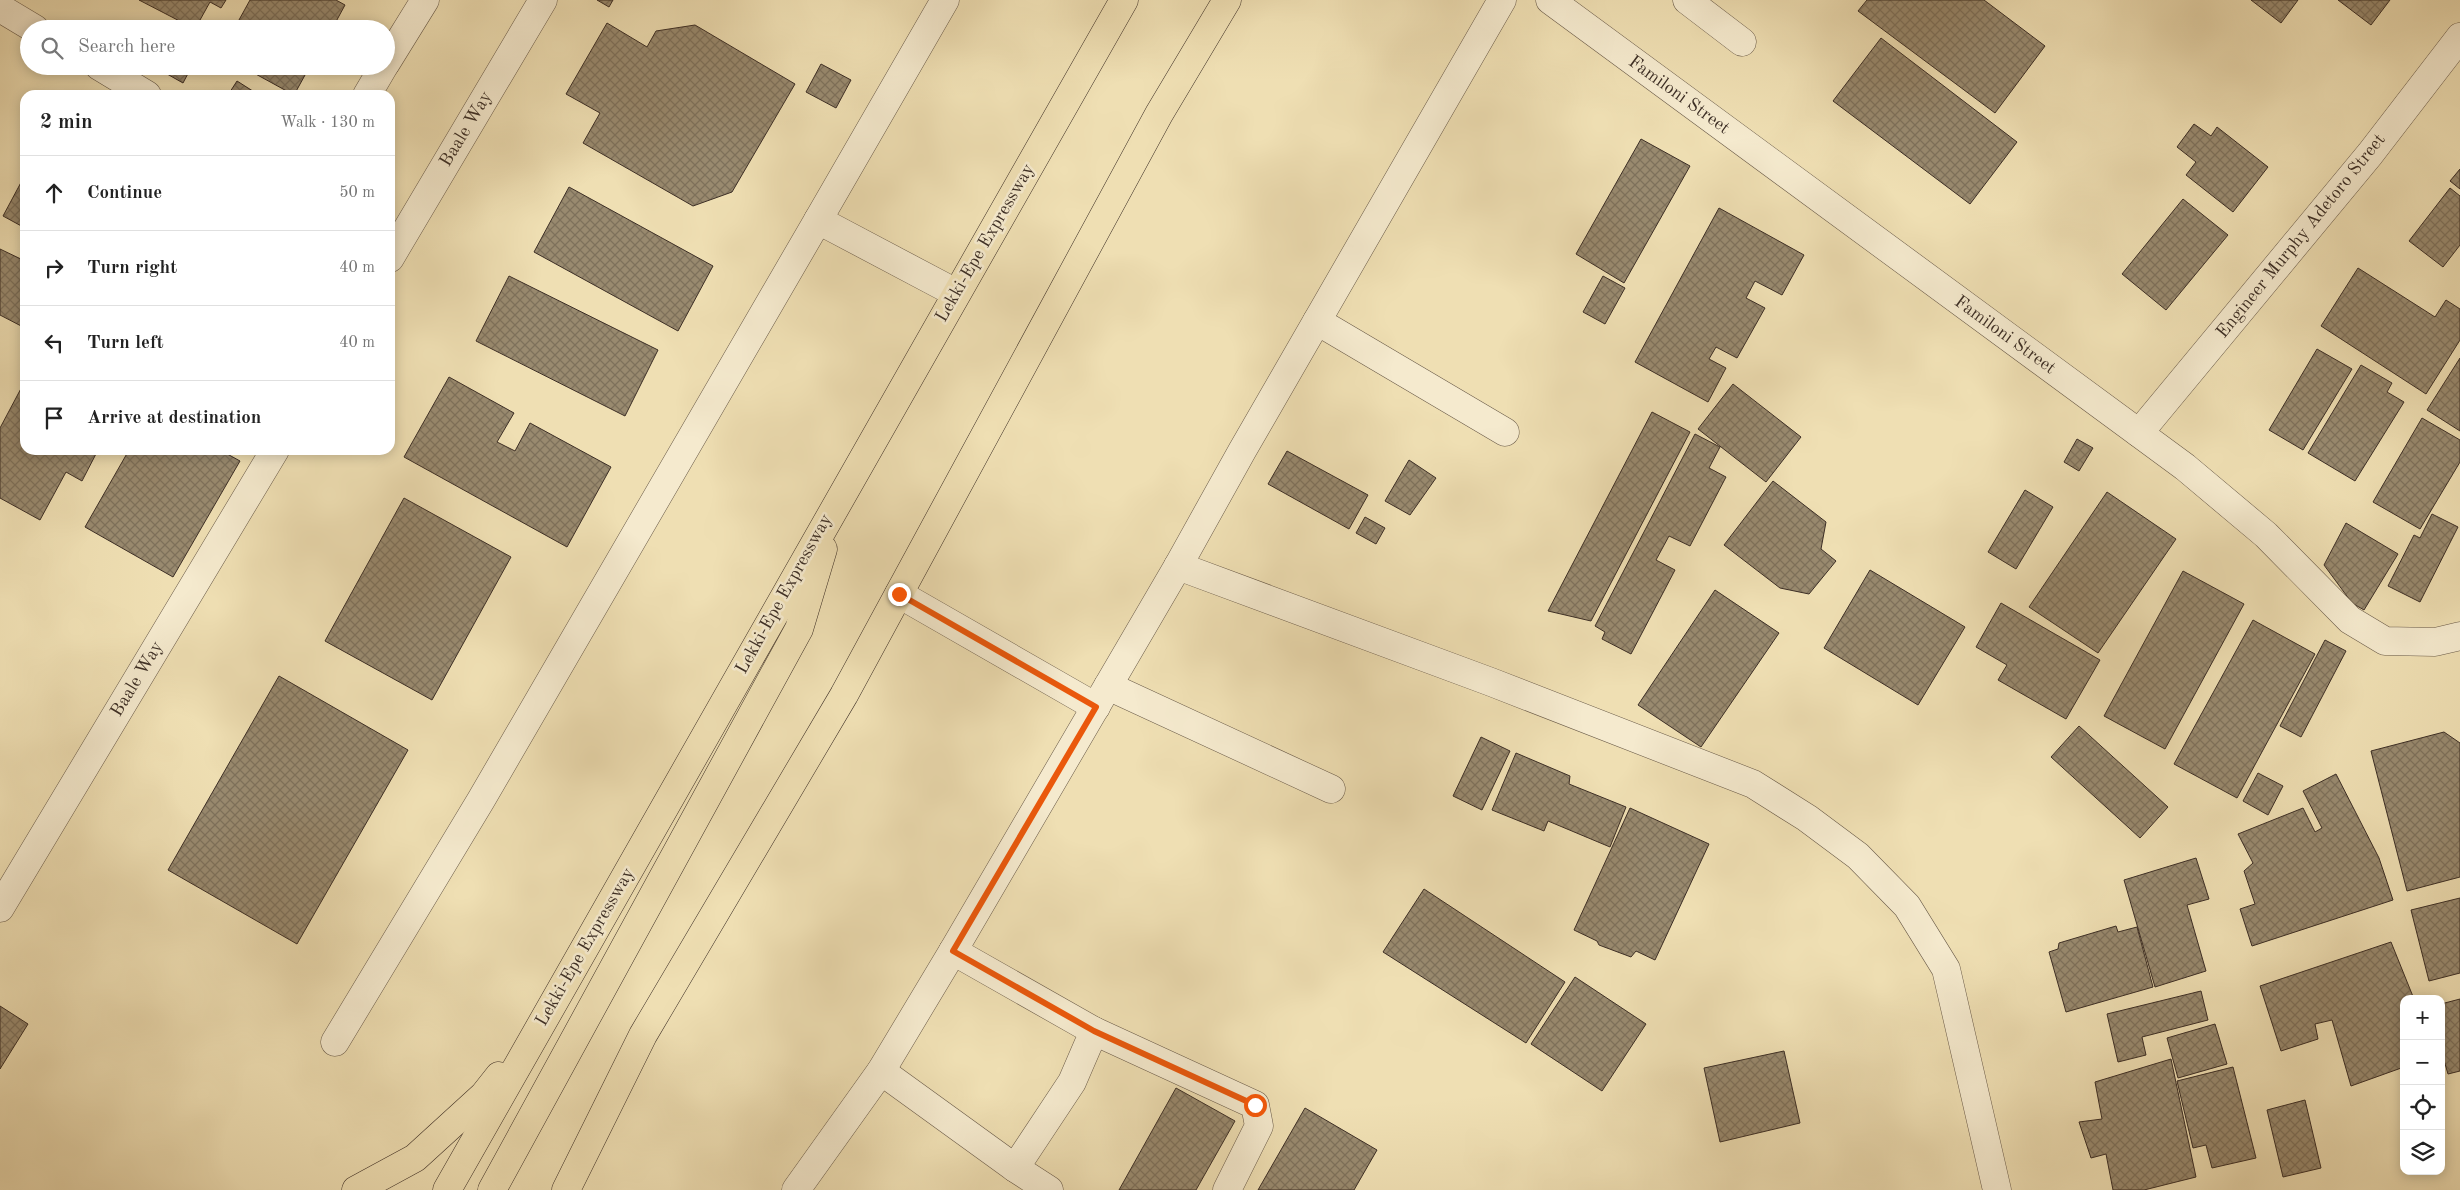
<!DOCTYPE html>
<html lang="en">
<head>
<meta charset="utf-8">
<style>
	body { margin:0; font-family:"Old Standard TT",serif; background:#f2f2f2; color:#222 }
	.controls { position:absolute; right:15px; bottom:15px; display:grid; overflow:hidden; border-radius:10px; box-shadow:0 2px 12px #0003 }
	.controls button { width:45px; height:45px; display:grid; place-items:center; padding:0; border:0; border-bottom:1px solid #e0e0e0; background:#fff; color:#222; font:25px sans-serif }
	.stop { position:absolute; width:15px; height:15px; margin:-11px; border:4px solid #ea580c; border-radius:50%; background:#fff }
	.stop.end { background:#ea580c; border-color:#fff; box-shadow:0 1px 5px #0008 }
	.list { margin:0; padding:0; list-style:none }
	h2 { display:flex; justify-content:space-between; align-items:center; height:65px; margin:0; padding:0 20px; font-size:21px }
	h2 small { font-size:16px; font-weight:400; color:#767676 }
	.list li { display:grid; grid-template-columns:32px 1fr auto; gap:15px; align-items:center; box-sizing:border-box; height:75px; padding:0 20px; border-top:1px solid #e0e0e0 }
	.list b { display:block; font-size:19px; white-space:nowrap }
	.list em { font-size:16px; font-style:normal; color:#767676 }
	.icon { flex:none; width:28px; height:28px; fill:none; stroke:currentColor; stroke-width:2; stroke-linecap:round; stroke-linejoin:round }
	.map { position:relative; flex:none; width:2460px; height:1190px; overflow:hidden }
	.search { position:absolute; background:#fff; box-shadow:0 2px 12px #0003; left:20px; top:20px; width:375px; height:55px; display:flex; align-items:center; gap:12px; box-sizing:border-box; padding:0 18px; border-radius:28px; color:#767676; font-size:19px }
	.panel { position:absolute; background:#fff; box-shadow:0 2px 12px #0003; left:20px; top:90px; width:375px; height:365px; border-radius:15px }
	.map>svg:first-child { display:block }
	.building { fill:url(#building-cross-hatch); stroke:#3c2e25 }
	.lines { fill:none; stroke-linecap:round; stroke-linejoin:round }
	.minor-casing { stroke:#695a48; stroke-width:29 }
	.highway-casing { stroke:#3c2e25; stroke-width:29 }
	.minor { stroke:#f5eace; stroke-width:28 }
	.highway { stroke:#efdfb3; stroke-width:28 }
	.route { stroke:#ea580c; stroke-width:6 }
	.labels { text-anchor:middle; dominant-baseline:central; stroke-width:5; stroke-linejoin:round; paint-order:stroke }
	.street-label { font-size:18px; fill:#3c2e25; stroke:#f5eace }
</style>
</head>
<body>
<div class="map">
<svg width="2460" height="1190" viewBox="0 0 2460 1190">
	<defs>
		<pattern id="building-cross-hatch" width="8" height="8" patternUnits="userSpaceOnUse" patternTransform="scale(1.25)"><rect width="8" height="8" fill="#998a6f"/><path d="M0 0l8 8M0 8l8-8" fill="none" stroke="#7e715b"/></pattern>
	</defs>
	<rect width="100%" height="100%" fill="#efdfb3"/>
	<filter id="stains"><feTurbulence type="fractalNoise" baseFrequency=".004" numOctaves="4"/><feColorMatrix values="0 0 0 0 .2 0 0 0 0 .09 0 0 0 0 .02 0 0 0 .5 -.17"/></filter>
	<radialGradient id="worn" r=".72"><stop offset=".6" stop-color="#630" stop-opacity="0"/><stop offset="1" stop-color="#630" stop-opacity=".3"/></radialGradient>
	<g class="building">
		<path d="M139,0H226L221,8L210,2L195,29Z"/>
		<path d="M250,0H336L345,5L332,29H234Z"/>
		<path d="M597,0H613L609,7Z"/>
		<path d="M1867,0H1984L2045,46L1995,113L1858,11Z"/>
		<path d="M2251,0H2298L2281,23Z"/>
		<path d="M2338,0H2390L2371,25Z"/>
		<path d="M607,23L647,47L656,31L695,25L795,84L732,192L693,206L583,143L600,113L566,94Z"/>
		<path d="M1881,38L2017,142L1970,204L1833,101Z"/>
		<path d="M821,64L851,80L836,108L806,92Z"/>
		<path d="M153,66H192L183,83Z"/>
		<path d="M241,66H310L294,95Z"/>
		<path d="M237,81L259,95H228Z"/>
		<path d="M2194,124L2211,136L2217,127L2268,167L2233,212L2186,175L2196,162L2177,147Z"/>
		<path d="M1641,139L1690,166L1624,283L1576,254Z"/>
		<path d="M2460,169V189L2450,181Z"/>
		<path d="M25,175V228L3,216Z"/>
		<path d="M569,187L713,266L678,331L534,252Z"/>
		<path d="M2450,188L2460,196V245L2443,267L2409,241Z"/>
		<path d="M2183,199L2228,235L2166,310L2122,274Z"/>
		<path d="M1719,208L1804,255L1782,295L1755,281L1746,298L1765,308L1737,358L1716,347L1709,359L1726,368L1708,402L1635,362Z"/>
		<path d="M0,249L25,261V328L0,315Z"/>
		<path d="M2358,268L2435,317L2446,300L2460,309V340L2426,394L2321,326Z"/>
		<path d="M509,276L658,350L625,416L476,341Z"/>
		<path d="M1603,276L1625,288L1605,324L1583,312Z"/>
		<path d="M2317,349L2352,369L2303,450L2269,430Z"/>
		<path d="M2460,358V431L2427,410Z"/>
		<path d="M2361,365L2392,383L2387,392L2404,402L2355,481L2308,453Z"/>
		<path d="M449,377L514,413L497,442L515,451L530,423L611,467L567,547L404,457Z"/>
		<path d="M25,381V450H98L82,481L66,472L40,520L0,498V428Z"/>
		<path d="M1733,384L1801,437L1766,482L1698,429Z"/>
		<path d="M1652,412L1690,432L1591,621L1548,611Z"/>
		<path d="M2422,418L2460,440V462L2420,529L2373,502Z"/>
		<path d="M1695,434L1720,447L1709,468L1726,477L1690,546L1669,536L1656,560L1675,570L1631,654L1602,639L1605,632L1595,626Z"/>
		<path d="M2077,439L2093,448L2079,471L2064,462Z"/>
		<path d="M129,450H220L240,461L173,577L85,527Z"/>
		<path d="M1287,451L1368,495L1349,529L1268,484Z"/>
		<path d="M1409,460L1436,478L1410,515L1385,501Z"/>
		<path d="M1773,481L1826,522L1821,549L1836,561L1809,594L1780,588L1724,545Z"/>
		<path d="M2025,490L2053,507L2016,569L1988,552Z"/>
		<path d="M2107,492L2176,539L2098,653L2029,607Z"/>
		<path d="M404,498L511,557L432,700L325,641Z"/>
		<path d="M2432,514L2458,527L2420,602L2388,586L2414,535L2420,538Z"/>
		<path d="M1365,517L1385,528L1376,544L1356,533Z"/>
		<path d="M2346,523L2398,554L2364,610L2352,603L2324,565Z"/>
		<path d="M1870,570L1965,627L1918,705L1824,648Z"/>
		<path d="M2183,571L2244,604L2165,749L2104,716Z"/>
		<path d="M1715,590L1779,633L1701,747L1638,705Z"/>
		<path d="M2001,603L2100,660L2066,719L1998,680L2007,665L1976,647Z"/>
		<path d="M2253,620L2315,654L2237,798L2174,764Z"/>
		<path d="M2325,640L2346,651L2301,737L2280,726Z"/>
		<path d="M279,676L408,750L297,944L168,870Z"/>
		<path d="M2079,726L2168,807L2140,838L2051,757Z"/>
		<path d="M2444,732L2460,743V877L2407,891L2371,751Z"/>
		<path d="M1481,737L1510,751L1482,810L1453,796Z"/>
		<path d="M1516,753L1570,776L1569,784L1626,807L1610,847L1548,821L1544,831L1492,810Z"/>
		<path d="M2258,773L2283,786L2268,815L2243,801Z"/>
		<path d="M2336,774L2379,858L2393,900L2252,946L2240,909L2255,904L2244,871L2253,863L2238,834L2303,808L2315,832L2322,828L2303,791Z"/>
		<path d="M1630,808L1709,844L1655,960L1636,951L1631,957L1599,945L1597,941L1574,930Z"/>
		<path d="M2196,858L2209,899L2187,905L2206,971L2155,987L2124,880Z"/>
		<path d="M1424,889L1565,982L1526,1043L1383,952Z"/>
		<path d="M2460,898V973L2429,981L2411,910Z"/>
		<path d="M2116,926L2118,932L2137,927L2153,987L2066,1012L2049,952L2058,949L2059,943Z"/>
		<path d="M2391,942L2414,999H2404V1067L2351,1086L2332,1020L2315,1024L2318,1039L2281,1051L2260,986Z"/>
		<path d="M1575,977L1646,1024L1602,1091L1531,1044Z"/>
		<path d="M2201,991L2208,1020L2142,1037L2146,1055L2118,1062L2107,1014Z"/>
		<path d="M2460,999V1071L2448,1074L2441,1050V1004Z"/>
		<path d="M0,1006L28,1024L0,1069Z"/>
		<path d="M2215,1024L2227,1064L2178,1078L2167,1038Z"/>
		<path d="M1784,1051L1800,1123L1720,1142L1704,1068Z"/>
		<path d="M2171,1059L2196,1177L2144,1190H2113L2106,1154L2091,1158L2079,1122L2102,1119L2095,1082Z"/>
		<path d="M2233,1067L2256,1158L2212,1168L2206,1145L2193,1148L2177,1081Z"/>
		<path d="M1176,1088L1235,1121L1196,1190H1119Z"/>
		<path d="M2305,1100L2321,1168L2283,1177L2267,1110Z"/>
		<path d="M1305,1108L1377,1150L1354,1190H1258Z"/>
	</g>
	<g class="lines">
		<defs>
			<g id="minor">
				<path d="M1550,0L2185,467L2266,535L2350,620L2385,641L2435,642L2460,636"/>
				<path d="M1687,0L1742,42"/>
				<path d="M0,8L35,29"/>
				<path d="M386,63L425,0"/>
				<path d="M99,66L147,95"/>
				<path d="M367,95L384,66"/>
				<path d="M818,220L945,0"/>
				<path d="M390,258L543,0"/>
				<path d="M1317,321L1505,432"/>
				<path d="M2139,433L2370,154L2460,37"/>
				<path d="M1178,566L1491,682L1753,784L1807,818L1858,856L1907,906L1946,969L1997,1190"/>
				<path d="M899,594L1096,707"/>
				<path d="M1108,686L1331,789"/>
				<path d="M0,908L275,450"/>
				<path d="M1094,1031L1255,1105L1259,1126L1227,1190"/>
				<path d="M335,1042L481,800L818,220L956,293"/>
				<path d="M881,1071L1015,1168L1072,1082L1094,1031L953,951"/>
				<path d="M1015,1168L1049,1190"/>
				<path d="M796,1190L881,1071L953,951L1178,566L1242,451L1502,0"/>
			</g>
			<g id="highway">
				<path d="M356,1190L415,1158L484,1095L499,1076"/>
				<path d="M447,1190L1124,0"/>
				<path d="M492,1190L799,629L823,549"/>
				<path d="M566,1190L643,1035L844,695L1159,114L1227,0"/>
			</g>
		</defs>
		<use href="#minor" class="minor-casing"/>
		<use href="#highway" class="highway-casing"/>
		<use href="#minor" class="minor"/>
		<use href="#highway" class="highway"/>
	</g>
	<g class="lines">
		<path class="route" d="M899,594L1096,707L953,951L1094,1031L1255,1105"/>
	</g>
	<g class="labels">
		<g class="street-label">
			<text transform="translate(1679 95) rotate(36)">Familoni Street</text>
			<text transform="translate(466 129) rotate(-59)">Baale Way</text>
			<text transform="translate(2301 236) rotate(-51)">Engineer Murphy Adetoro Street</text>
			<text transform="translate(985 243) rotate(-60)">Lekki-Epe Expressway</text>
			<text transform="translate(2005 335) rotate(36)">Familoni Street</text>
			<text transform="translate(784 594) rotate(-61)">Lekki-Epe Expressway</text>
			<text transform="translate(137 679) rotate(-59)">Baale Way</text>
			<text transform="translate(585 947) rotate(-60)">Lekki-Epe Expressway</text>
		</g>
	</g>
	<rect width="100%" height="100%" filter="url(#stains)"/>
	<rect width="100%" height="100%" fill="url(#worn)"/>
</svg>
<div class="controls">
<button>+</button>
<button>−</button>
<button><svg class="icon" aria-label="locate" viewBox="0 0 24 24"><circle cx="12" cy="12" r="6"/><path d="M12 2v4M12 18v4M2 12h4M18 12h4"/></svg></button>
<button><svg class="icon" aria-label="layers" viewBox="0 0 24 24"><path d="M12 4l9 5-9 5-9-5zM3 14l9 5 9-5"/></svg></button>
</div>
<div class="stop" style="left:1255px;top:1105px"></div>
<div class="stop end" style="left:899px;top:594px"></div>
<div class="search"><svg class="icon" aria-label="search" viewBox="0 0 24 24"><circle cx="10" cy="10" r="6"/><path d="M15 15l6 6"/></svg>Search here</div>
<section class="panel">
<h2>2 min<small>Walk · 130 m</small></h2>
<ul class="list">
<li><svg class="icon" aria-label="ahead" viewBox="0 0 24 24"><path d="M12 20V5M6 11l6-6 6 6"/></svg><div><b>Continue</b></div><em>50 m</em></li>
<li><svg class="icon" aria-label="right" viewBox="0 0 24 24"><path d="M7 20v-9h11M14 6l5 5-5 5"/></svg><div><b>Turn right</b></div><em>40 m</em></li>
<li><svg class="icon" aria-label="left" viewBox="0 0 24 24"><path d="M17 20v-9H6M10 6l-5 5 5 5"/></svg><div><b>Turn left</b></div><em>40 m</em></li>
<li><svg class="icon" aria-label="arrive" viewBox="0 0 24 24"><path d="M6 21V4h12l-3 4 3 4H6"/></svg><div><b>Arrive at destination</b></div></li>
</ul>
</section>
</div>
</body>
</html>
